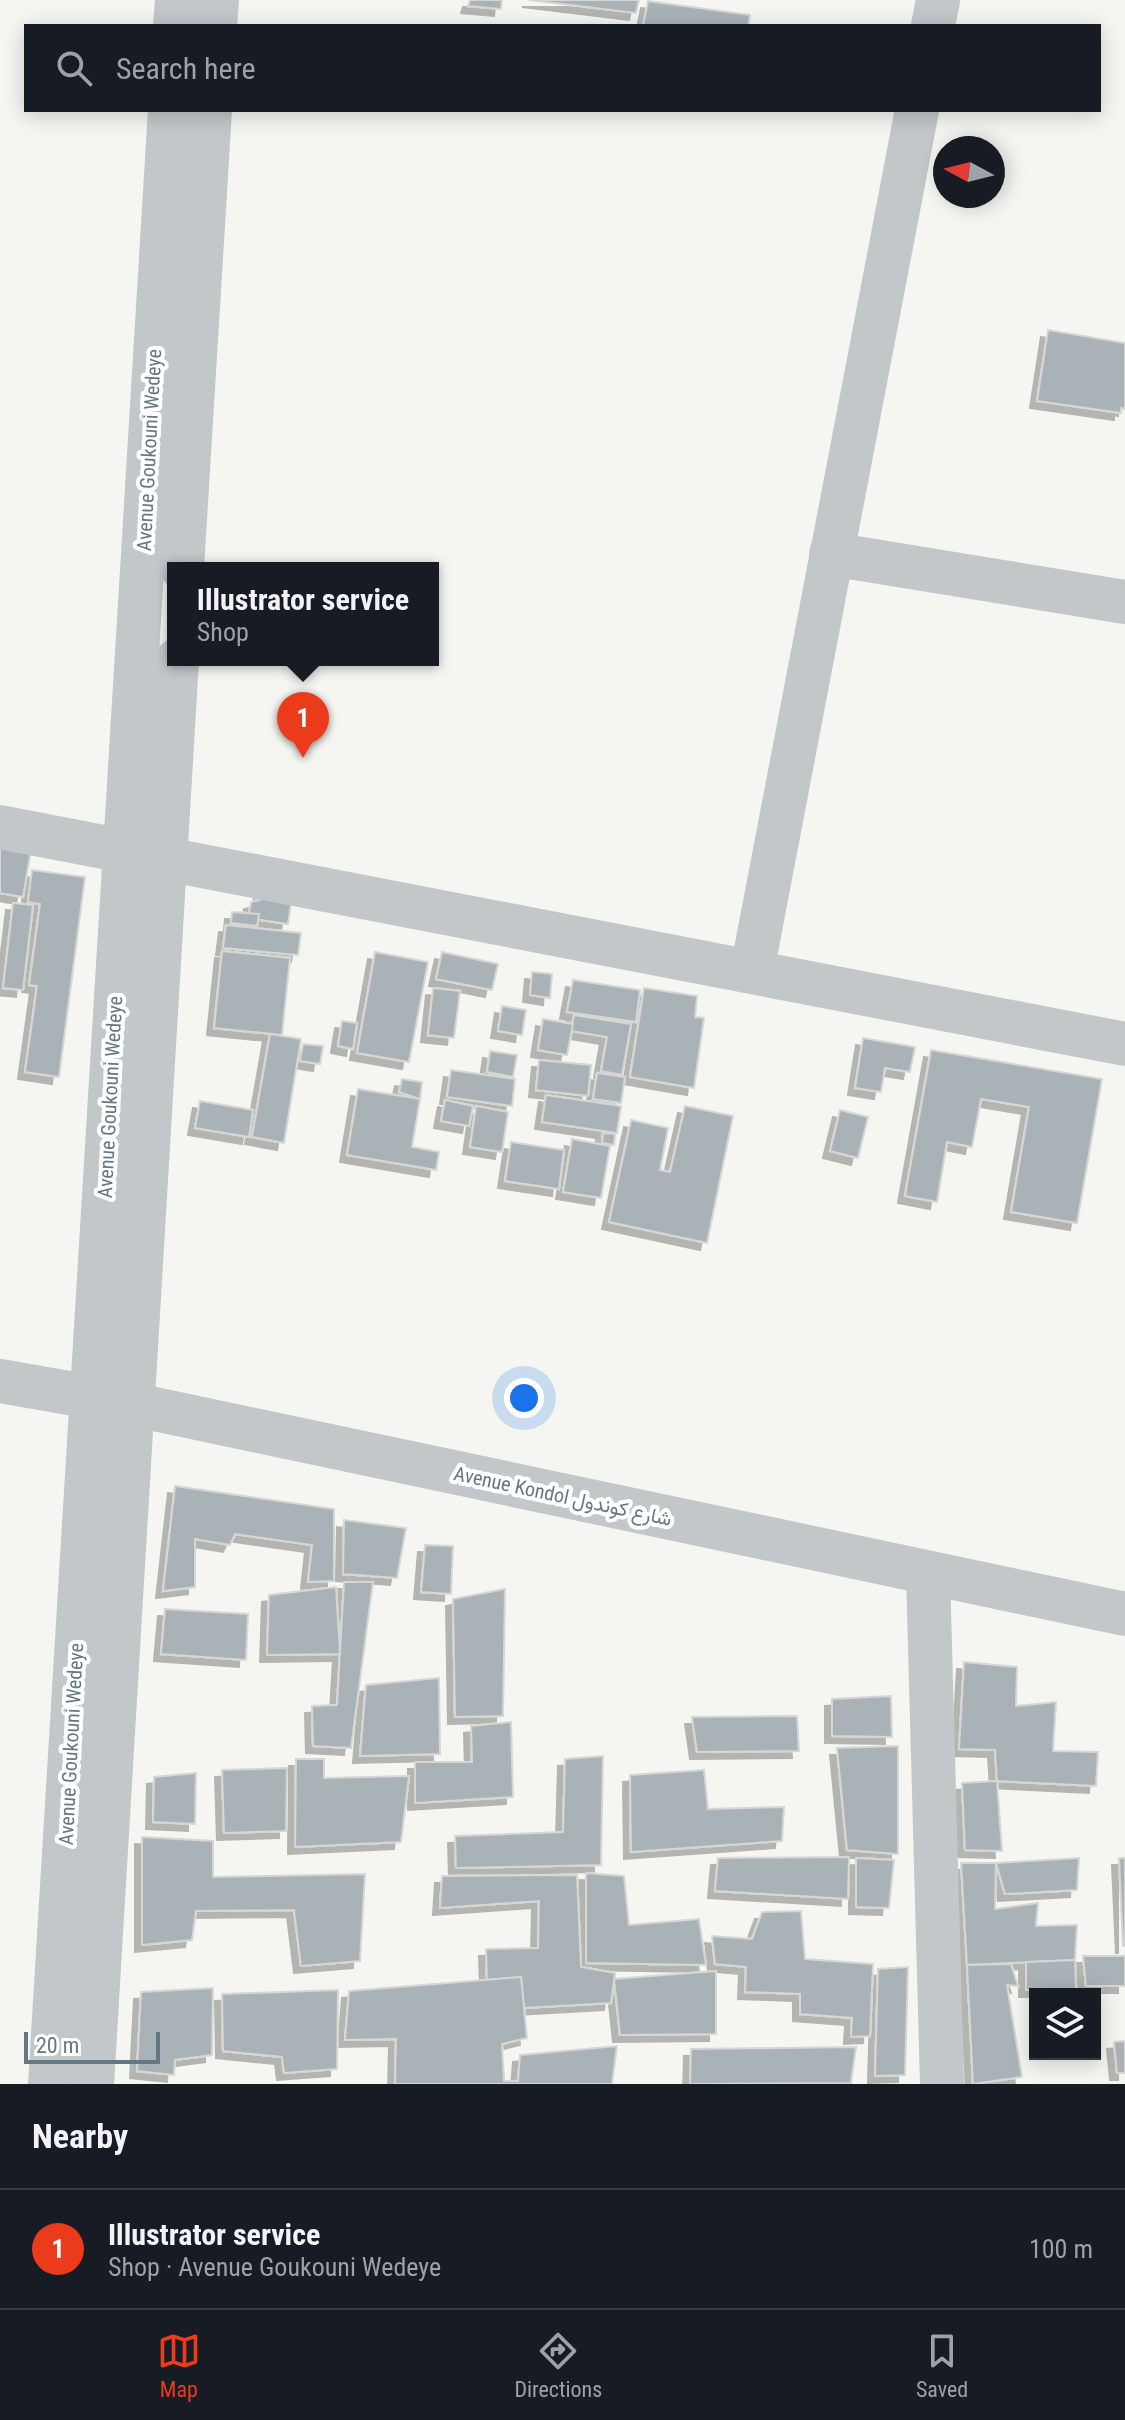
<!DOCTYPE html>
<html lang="en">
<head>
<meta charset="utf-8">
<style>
	body { margin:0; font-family:"Roboto Condensed",Vazirmatn,sans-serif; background:#20242c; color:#f1f3f6 }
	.controls { position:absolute; right:24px; bottom:24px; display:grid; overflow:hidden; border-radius:0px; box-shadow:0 4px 20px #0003 }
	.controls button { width:72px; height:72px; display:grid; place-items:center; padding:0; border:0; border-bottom:2px solid #363941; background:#171b24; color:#f1f3f6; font:40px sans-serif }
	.compass { position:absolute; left:933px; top:136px; width:72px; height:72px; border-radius:50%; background:#171b24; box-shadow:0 4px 20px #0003; rotate:277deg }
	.scale { position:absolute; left:24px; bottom:20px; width:136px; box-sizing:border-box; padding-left:8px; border:4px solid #637884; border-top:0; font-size:22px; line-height:28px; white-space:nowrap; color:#637884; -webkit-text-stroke:6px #fff; paint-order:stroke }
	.you { position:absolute; left:524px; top:1398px; width:28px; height:28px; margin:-20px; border:6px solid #fff; border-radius:50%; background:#1a73e8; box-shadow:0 0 0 12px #1a73e833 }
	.badge { display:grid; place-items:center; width:52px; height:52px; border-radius:50%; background:#eb3b1b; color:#fff; font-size:26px; font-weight:700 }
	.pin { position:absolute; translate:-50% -66px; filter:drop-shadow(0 2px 4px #0008) }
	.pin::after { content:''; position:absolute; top:42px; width:28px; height:24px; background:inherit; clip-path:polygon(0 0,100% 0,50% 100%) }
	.popup { position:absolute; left:167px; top:562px; width:272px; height:104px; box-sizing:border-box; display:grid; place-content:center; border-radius:0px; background:#171b24; filter:drop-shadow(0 2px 6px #0005); font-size:26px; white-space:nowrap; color:#9ea1a6 }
	.popup b { font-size:30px; color:#f1f3f6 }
	.popup::after { content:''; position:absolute; left:50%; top:100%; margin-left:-16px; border:16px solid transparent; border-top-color:#171b24 }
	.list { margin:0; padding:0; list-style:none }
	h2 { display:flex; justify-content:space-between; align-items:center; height:104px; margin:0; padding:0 32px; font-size:34px }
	h2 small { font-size:26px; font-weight:400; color:#9ea1a6 }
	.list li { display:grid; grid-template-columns:52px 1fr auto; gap:24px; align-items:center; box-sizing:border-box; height:120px; padding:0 32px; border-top:2px solid #363941 }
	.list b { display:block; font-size:30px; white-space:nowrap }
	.list p { margin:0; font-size:26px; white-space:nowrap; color:#9ea1a6 }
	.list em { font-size:26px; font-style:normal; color:#9ea1a6 }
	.icon { flex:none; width:44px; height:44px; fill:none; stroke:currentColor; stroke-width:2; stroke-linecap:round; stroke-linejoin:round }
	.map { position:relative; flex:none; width:1125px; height:2084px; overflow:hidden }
	.search { position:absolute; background:#171b24; box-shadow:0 4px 20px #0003; left:24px; right:24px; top:24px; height:88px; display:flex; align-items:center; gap:20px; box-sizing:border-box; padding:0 28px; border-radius:0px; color:#9ea1a6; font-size:30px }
	.sheet { height:224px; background:#171b24 }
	nav { display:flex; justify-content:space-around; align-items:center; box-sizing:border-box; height:112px; border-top:2px solid #363941; background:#171b24; font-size:22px; color:#9ea1a6 }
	nav a { display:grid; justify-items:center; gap:4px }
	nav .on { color:#eb3b1b }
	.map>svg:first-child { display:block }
	.building { fill:#a9b3b7; stroke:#d6d6d4; stroke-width:2; filter:url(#shadow) }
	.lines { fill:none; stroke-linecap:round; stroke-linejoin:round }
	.minor { stroke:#c2c7c9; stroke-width:44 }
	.labels { text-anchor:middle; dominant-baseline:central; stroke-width:8; stroke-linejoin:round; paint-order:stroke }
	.street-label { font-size:20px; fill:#637884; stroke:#fff }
</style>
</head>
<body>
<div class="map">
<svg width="1125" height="2084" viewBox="0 0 1125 2084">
	<defs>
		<filter id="shadow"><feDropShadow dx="-7" dy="7" stdDeviation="0" flood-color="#0004"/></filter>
	</defs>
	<rect width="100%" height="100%" fill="#f5f5f1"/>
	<g class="building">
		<path d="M470,0H502L501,9L468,6Z"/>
		<path d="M529,0H639L636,13Z"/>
		<path d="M648,1L750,15L748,26H643Z"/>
		<path d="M1048,330L1125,343V409L1121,408V413L1037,401Z"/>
		<path d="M0,845L31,850L23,897L0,893Z"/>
		<path d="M32,870L85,877L59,1077L25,1072L37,986L29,985L40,904L28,902Z"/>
		<path d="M261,892L292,897L288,924L248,918L251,902L260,900Z"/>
		<path d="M13,903L33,905L23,990L3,988Z"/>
		<path d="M232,912L259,914L257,926L231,923Z"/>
		<path d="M226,925L301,933L298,955L223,948Z"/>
		<path d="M222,951L290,958L282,1035L214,1028Z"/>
		<path d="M375,952L428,962L409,1062L357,1053Z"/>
		<path d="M442,952L498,964L492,990L436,979Z"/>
		<path d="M532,972L552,974L550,998L530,995Z"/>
		<path d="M573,980L640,990L636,1022L567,1012Z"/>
		<path d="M433,988L460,991L454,1038L428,1035Z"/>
		<path d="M644,988L697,996L695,1017L704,1018L694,1088L630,1077Z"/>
		<path d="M502,1006L526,1010L522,1035L498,1031Z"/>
		<path d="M574,1015L631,1024L622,1075L601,1071L607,1037L571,1031Z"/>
		<path d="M543,1019L573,1024L567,1055L538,1050Z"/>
		<path d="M342,1021L357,1023L353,1049L338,1046Z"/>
		<path d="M270,1034L301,1039L284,1143L252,1137Z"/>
		<path d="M863,1038L915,1047L910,1072L885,1068L881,1092L855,1088Z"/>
		<path d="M303,1044L323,1046L320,1064L300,1061Z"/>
		<path d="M931,1050L1102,1079L1077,1223L1011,1212L1029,1107L981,1099L972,1147L947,1142L937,1202L905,1196Z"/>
		<path d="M490,1051L517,1055L513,1077L487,1072Z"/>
		<path d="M539,1060L591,1065L588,1096L536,1090Z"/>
		<path d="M451,1070L515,1079L512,1106L447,1097Z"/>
		<path d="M597,1073L625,1077L621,1103L593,1099Z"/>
		<path d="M402,1079L422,1082L420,1099L399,1092Z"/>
		<path d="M358,1089L420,1099L412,1147L439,1152L436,1170L347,1155Z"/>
		<path d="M546,1095L621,1106L617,1133L542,1122Z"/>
		<path d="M445,1100L473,1106L469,1126L441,1121Z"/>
		<path d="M200,1101L253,1110L249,1137L195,1128Z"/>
		<path d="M476,1106L508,1112L502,1152L470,1147Z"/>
		<path d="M685,1106L733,1116L707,1243L609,1222L631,1120L668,1128L660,1170L670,1172Z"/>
		<path d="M840,1110L868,1117L858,1158L830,1151Z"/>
		<path d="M603,1133L615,1134L614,1145L602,1143Z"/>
		<path d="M572,1139L610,1146L601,1198L563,1192Z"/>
		<path d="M511,1142L564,1150L559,1189L505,1181Z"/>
		<path d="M175,1486L334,1509V1581L308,1582L312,1545L235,1534L230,1545L195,1539V1587L163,1591Z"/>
		<path d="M344,1520L406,1528L397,1578L343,1574Z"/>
		<path d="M425,1545L453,1546L451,1594L421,1592Z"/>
		<path d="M344,1582H373L351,1748L313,1746L312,1706L337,1705Z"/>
		<path d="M336,1587L340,1654L267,1655L269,1595Z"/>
		<path d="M505,1589L503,1716L455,1717L453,1599Z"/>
		<path d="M165,1609L248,1614L246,1660L161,1654Z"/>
		<path d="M964,1662L1017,1667L1016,1706L1056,1702L1053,1751L1098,1752L1096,1786L997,1781L995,1750L959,1749Z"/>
		<path d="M439,1678L440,1754L360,1756L366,1685Z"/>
		<path d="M891,1696L892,1737L832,1736V1699Z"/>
		<path d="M797,1716L799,1751L697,1752L692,1717Z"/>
		<path d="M511,1722L513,1797L415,1803V1762H472L471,1726Z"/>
		<path d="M898,1746V1854L847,1850L837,1748Z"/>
		<path d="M603,1756L601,1865L456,1868L455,1836L563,1832L565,1759Z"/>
		<path d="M296,1759H324V1778L409,1776L401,1842L295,1847Z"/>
		<path d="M287,1768L286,1831L224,1833L222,1770Z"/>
		<path d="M704,1770L708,1809L784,1807L782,1841L631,1852L630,1775Z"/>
		<path d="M196,1773L195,1824L153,1822L154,1777Z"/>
		<path d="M997,1781L1002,1851L965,1850L962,1783Z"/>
		<path d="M142,1837L213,1841V1877L365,1874L360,1961L301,1966L294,1910L196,1911L192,1940L142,1945Z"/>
		<path d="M849,1857L848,1899L715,1891L718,1858Z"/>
		<path d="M856,1858L894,1860L889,1908L856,1907Z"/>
		<path d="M1079,1858L1077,1890L1005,1894L996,1863Z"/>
		<path d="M1119,1858H1125V1946H1123Z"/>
		<path d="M961,1863H996L995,1909L1038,1903L1036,1926L1077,1925L1075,1960L967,1965Z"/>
		<path d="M586,1873L624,1876L629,1925L699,1919L706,1965L586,1963Z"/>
		<path d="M577,1875L581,1967L615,1973L611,2003L524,2008L521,1977L487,1980L486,1949L538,1948L539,1901L440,1908L442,1876Z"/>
		<path d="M801,1911L805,1959L873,1964L870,2036L851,2037L852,2018L800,2014V1994L745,1992L746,1967L715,1964L712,1936L752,1939L762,1912Z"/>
		<path d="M1083,1956H1125V1986H1086Z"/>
		<path d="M1075,1960L1076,1989L1026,1990V1962Z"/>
		<path d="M1011,1964L1018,1986L1007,1985L1022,2077L973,2084L967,1965Z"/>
		<path d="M908,1967L905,2075L875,2076L878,1969Z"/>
		<path d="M716,1971V2034L620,2035L614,1979Z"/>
		<path d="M521,1977L527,2038L502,2044L504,2081H518L520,2055L617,2046L612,2084H395L396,2039L345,2040L349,1991Z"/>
		<path d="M213,1988L212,2055L175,2060L174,2075L137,2071L141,1992Z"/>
		<path d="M338,1990L337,2069L284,2073L282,2057L223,2051L222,1994Z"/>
		<path d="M1125,2041V2073H1117L1114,2042Z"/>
		<path d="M856,2047L851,2083L690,2084L691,2049Z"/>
	</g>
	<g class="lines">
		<g class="minor">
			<path d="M175,26L177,0"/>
			<path d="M215,26L217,0"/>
			<path d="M933,26L938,0"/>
			<path d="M831,554L1125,602"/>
			<path d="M182,568L210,110"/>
			<path d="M0,827L1125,1044"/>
			<path d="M752,971L917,110"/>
			<path d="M0,1381L131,1404L1125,1614"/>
			<path d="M928,1573L942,2084"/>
			<path d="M50,2084L170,110"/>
			<path d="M92,2084L177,660"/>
		</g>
	</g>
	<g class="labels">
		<g class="street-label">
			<text transform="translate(149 450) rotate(-87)">Avenue Goukouni Wedeye</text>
			<text transform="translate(110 1097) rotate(-87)">Avenue Goukouni Wedeye</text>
			<text transform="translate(563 1496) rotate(12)">Avenue Kondol شارع كوندول</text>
			<text transform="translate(71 1744) rotate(-87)">Avenue Goukouni Wedeye</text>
		</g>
	</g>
</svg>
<div class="controls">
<button><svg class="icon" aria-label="layers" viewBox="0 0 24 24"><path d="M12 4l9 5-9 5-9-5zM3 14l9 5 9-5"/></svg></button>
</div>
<svg class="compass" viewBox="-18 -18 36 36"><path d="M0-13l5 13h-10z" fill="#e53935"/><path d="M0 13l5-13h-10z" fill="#9ea1a6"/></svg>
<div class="scale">20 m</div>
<div class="you"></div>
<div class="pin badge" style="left:303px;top:758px">1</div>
<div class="popup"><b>Illustrator service</b>Shop</div>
<div class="search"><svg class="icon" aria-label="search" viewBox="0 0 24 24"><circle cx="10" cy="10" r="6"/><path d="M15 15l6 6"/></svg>Search here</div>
</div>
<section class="sheet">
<h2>Nearby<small></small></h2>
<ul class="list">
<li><span class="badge">1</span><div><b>Illustrator service</b><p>Shop · Avenue Goukouni Wedeye</p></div><em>100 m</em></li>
</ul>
</section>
<nav>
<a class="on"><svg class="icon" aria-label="map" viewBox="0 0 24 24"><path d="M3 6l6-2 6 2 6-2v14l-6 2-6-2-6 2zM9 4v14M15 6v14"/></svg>Map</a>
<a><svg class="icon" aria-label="directions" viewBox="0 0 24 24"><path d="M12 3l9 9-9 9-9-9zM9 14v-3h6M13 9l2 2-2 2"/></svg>Directions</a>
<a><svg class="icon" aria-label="saved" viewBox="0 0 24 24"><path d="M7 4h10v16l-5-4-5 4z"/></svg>Saved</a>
</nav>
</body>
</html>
